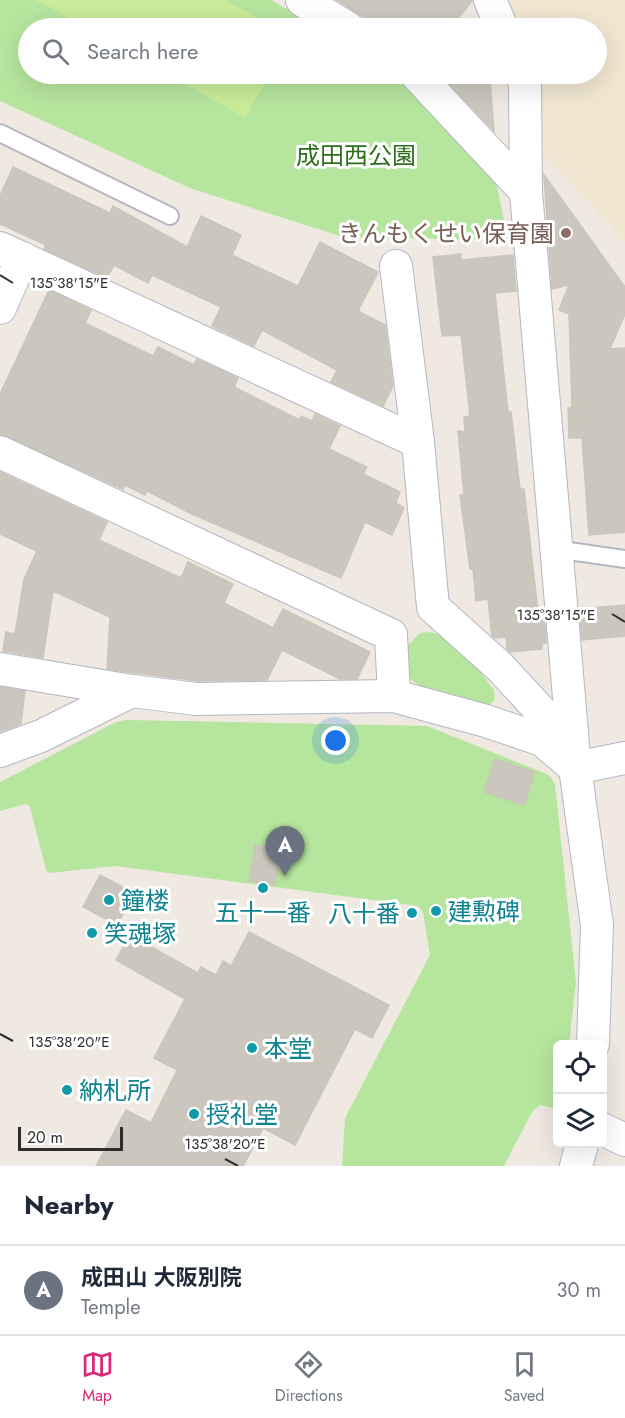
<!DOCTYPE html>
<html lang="en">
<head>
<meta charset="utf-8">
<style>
	body { margin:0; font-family:Jost,"Noto Sans JP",sans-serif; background:#f2f2f3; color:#1f2937 }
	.controls { position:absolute; right:18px; bottom:18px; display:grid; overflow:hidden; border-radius:9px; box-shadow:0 6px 24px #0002 }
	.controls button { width:54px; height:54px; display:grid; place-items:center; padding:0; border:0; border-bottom:2px solid #e0e1e3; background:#fff; color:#1f2937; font:30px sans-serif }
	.scale { position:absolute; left:18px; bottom:15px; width:105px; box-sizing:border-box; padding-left:6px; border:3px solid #2e2e2e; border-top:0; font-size:16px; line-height:21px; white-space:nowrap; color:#2e2e2e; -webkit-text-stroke:4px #fff; paint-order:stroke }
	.you { position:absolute; left:336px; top:741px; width:21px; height:21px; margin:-15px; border:4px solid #fff; border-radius:50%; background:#1a73e8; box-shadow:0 0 0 9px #1a73e833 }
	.badge { display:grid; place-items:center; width:39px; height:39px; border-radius:50%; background:#db2777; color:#fff; font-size:20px; font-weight:700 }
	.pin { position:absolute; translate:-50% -50px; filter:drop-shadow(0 2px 3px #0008) }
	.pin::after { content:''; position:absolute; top:32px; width:21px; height:18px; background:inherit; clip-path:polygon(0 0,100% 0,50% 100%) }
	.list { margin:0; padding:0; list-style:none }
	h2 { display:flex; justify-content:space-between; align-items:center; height:78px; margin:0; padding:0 24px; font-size:26px }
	h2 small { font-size:20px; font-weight:400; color:#747a83 }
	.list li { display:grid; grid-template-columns:39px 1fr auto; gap:18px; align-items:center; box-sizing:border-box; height:90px; padding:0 24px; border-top:2px solid #e0e1e3 }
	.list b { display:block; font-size:22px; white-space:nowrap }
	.list p { margin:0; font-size:20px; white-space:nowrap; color:#747a83 }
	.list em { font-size:20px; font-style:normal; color:#747a83 }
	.icon { flex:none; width:33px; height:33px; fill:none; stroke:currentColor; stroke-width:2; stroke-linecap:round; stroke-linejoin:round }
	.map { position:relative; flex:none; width:625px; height:1166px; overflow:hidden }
	.search { position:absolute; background:#fff; box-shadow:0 6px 24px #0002; left:18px; right:18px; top:18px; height:66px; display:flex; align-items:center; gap:15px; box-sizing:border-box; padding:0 21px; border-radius:33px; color:#747a83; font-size:22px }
	.sheet { height:168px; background:#fff }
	nav { display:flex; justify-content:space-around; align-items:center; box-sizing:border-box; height:84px; border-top:2px solid #e0e1e3; background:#fff; font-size:16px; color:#747a83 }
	nav a { display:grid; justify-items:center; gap:3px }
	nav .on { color:#db2777 }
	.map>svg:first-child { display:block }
	.education { fill:#f0e6d1 }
	.green { fill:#b6e59e }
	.pitch { fill:#c9ec9a }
	.building { fill:#cbc7bf; stroke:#cbc5ba; stroke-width:1.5 }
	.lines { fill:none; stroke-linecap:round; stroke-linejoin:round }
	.service-casing { stroke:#b4b7c1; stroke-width:20 }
	.minor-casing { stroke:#b4b7c1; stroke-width:34 }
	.service { stroke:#fff; stroke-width:16 }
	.minor { stroke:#fff; stroke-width:32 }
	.ticks { fill:none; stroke:#2e2e2e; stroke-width:2 }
	.education-dot { fill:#8d6e63; stroke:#fff; stroke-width:2 }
	.culture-dot { fill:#0f9aa8; stroke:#fff; stroke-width:2 }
	.labels { text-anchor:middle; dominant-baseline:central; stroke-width:6; stroke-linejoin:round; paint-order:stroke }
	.park-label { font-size:24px; fill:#2c6e1b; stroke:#fff }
	.education-label { font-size:24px; fill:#785e54; stroke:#fff; text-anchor:end }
	.culture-label { font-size:24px; fill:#0d838f; stroke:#fff; text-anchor:start }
	.ticks-label { font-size:15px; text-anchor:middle; fill:#2e2e2e; stroke:#fff; stroke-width:6; stroke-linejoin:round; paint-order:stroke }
</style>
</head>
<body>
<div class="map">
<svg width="625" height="1166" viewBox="0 0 625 1166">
	<rect width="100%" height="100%" fill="#efe9e1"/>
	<path class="education" d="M506,0H625V242L542,154V84L538,74H596V28H518Z"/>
	<g class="green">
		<path d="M0,0H271L320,28H28V74H394L495,177L508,240L343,237L190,188L0,101Z"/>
		<path d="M430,632C460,639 476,667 494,690L495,699L490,706C472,701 412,692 406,672C404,665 406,655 405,648L420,633Z"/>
		<path d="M126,720L427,726L549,775L555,784L576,983L569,1044H558L557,1109L540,1105L532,1112L504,1166H342L345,1118L430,955L423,912L418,906L115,866L49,873L46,870L30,807L26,804L0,811V782L116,722Z"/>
	</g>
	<g class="pitch">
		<path d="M36,0H225L275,28H87Z"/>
		<path d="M167,74H270L245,118Z"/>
	</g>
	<g class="building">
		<path d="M337,0H472V1L450,28H381Z"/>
		<path d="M440,74H483L490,81L494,131Z"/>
		<path d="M13,167L110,213L113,206L187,247L201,216L241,235L232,255L298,286L320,242L378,272L359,309L360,312L385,325L393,386L383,406L331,382L337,370L262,330L254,346L212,326L221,307L152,275L148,283L114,265L107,278L44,249L46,245L0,224V196Z"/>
		<path d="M544,175L625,287V314L610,349L625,348V532L589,535L582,438H569L568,408L572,407L569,314L559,310L569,285L552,289Z"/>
		<path d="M461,254V260L513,255L516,291L495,293L508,412H511L520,489H524L538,612L544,611L546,643L542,644V649L510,652L507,649L506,637L495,638L492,636L488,599L476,601L473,569H470L460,495H464L458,431L465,432L464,417L470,416L461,335L442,336L433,257Z"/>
		<path d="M49,290L91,310L85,323L153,356L158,347L194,365L197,359L238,378L234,387L300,420L301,416L312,421L315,414L340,426L329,449L367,467L363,474L400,492L396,503L404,508L392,535L365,522L341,578L192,514L147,491L145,495L125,485L123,489L0,434V394Z"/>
		<path d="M0,472L107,522L99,540L181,578L188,562L233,584L224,603L273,628L283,609L370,652L357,679H340L282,650L267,680L197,681L107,669L110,617L53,591L43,658L3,651L6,632L15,634L24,579L37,551L0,534Z"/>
		<path d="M625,605V636L582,640L579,609Z"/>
		<path d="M0,687L25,691L21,724L0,732Z"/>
		<path d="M495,759L535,772L524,805L484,792Z"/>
		<path d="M255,845L281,850L275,885L249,881Z"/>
		<path d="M100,875L134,893L117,925L83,907Z"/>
		<path d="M249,932L389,1005L372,1038L355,1029L295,1145L263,1128L243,1166H96L126,1110L151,1123L177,1070L154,1058L185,999L116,960L130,935L198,973L201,967L216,975L223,961L231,966Z"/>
	</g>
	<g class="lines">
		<defs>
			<g id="service">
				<path d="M0,133L170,216"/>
				<path d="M555,549L625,559"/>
			</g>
			<g id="minor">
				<path d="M302,0L348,28"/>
				<path d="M490,0L502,28"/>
				<path d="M521,74L525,84L526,192"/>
				<path d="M0,248L418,442"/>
				<path d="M396,266L418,442L433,607L500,667L572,745"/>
				<path d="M0,308L22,258"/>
				<path d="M0,452L391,635"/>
				<path d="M391,635L394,696"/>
				<path d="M0,669L132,691"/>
				<path d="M0,751L41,736L132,691L196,699L394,696L486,721L542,740L575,768L526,192L416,74"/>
				<path d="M593,1044L597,925L575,768L625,758"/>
				<path d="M602,1129L625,1140"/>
				<path d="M576,1166L582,1144"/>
			</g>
		</defs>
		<use href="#service" class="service-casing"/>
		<use href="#minor" class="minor-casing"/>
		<use href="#service" class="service"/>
		<use href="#minor" class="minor"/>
	</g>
	<path class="ticks" d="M0,275L13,283M612,614L625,622M0,1034L13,1041M225,1159L238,1166"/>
	<circle class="education-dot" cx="566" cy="233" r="6"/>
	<g class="culture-dot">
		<circle cx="263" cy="888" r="6"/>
		<circle cx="109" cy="900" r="6"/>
		<circle cx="436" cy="911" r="6"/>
		<circle cx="412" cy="913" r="6"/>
		<circle cx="92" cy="933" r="6"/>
		<circle cx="252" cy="1048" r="6"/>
		<circle cx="67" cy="1090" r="6"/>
		<circle cx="194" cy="1114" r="6"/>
	</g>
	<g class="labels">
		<g class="park-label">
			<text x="356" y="155">成田西公園</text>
		</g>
		<g class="education-label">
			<text x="554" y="233">きんもくせい保育園</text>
		</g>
		<g class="culture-label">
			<text x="121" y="900">鐘楼</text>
			<text x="448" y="911">建勲碑</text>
			<text x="263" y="912" text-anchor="middle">五十一番</text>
			<text x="400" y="913" text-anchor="end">八十番</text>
			<text x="104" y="933">笑魂塚</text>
			<text x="264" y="1048">本堂</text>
			<text x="79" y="1090">納札所</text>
			<text x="206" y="1114">授礼堂</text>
		</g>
	</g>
	<g class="ticks-label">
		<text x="69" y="288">135°38'15"E</text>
		<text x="556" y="620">135°38'15"E</text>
		<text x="69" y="1047">135°38'20"E</text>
		<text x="225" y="1149">135°38'20"E</text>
	</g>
</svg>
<div class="controls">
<button><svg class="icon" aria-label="locate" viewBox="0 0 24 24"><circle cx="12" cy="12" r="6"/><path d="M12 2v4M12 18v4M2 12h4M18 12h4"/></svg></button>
<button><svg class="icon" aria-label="layers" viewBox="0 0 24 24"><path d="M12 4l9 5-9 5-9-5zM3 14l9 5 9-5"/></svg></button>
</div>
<div class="scale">20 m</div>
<div class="you"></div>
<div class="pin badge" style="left:285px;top:876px;background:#6b7280">A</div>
<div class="search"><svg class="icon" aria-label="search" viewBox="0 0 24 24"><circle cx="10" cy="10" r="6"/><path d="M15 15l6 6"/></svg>Search here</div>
</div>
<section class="sheet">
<h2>Nearby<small></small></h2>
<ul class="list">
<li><span class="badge" style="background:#6b7280">A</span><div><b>成田山 大阪別院</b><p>Temple</p></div><em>30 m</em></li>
</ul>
</section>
<nav>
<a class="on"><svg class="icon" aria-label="map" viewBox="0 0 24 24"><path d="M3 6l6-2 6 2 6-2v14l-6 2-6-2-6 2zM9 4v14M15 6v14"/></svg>Map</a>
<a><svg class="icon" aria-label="directions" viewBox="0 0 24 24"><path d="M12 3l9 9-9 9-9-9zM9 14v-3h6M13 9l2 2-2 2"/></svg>Directions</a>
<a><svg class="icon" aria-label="saved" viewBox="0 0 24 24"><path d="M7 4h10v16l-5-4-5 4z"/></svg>Saved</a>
</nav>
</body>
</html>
